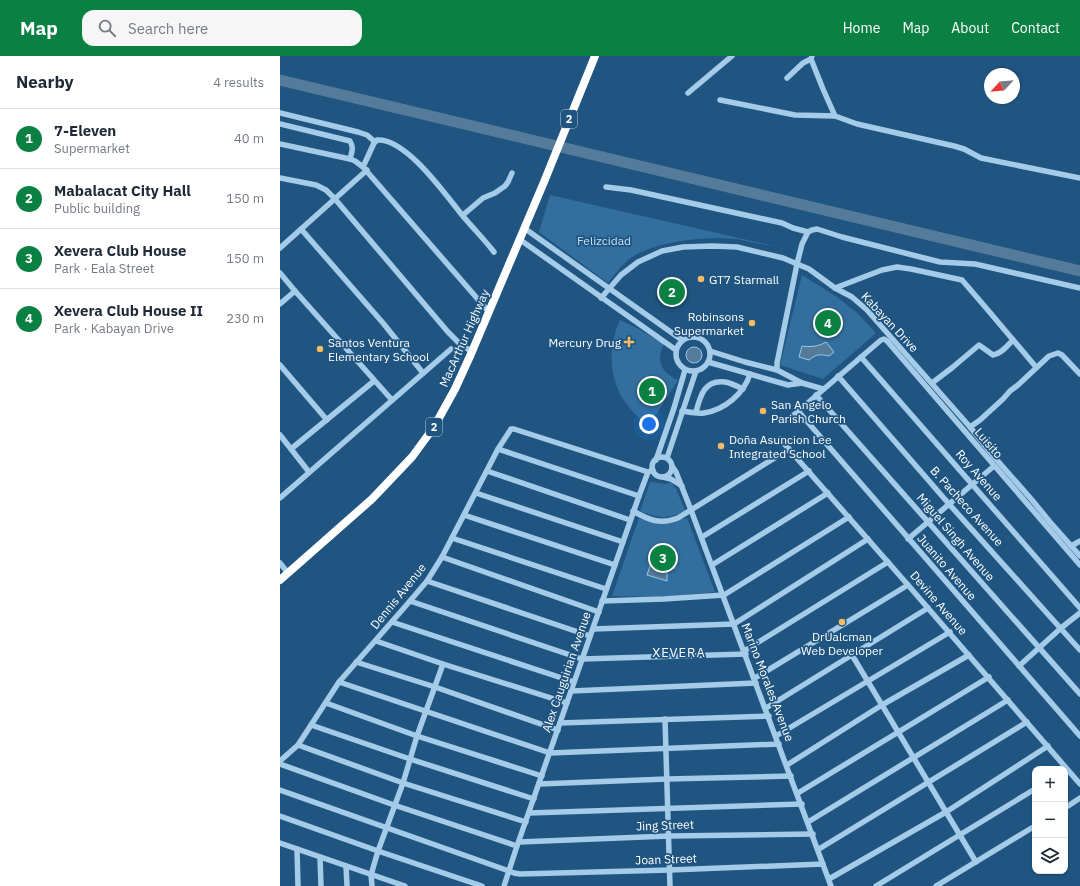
<!DOCTYPE html>
<html lang="en">
<head>
<meta charset="utf-8">
<style>
	body { margin:0; font-family:"IBM Plex Sans",sans-serif; background:#f6f6f7; color:#1f2937 }
	.controls { position:absolute; right:12px; bottom:12px; display:grid; overflow:hidden; border-radius:8px; box-shadow:0 1px 3px #0004 }
	.controls button { width:36px; height:36px; display:grid; place-items:center; padding:0; border:0; border-bottom:1px solid #e0e1e3; background:#fff; color:#1f2937; font:20px sans-serif }
	.compass { position:absolute; left:704px; top:12px; width:36px; height:36px; border-radius:50%; background:#fff; box-shadow:0 1px 3px #0004; rotate:244deg }
	.you { position:absolute; left:369px; top:368px; width:14px; height:14px; margin:-10px; border:3px solid #fff; border-radius:50%; background:#1a73e8; box-shadow:0 0 0 6px #1a73e833 }
	.badge { display:grid; place-items:center; width:26px; height:26px; border-radius:50%; background:#0b8043; color:#fff; font-size:13px; font-weight:700 }
	.pin { position:absolute; translate:-50% -50%; border:2px solid #fff; box-shadow:0 1px 4px #0006 }
	.list { margin:0; padding:0; list-style:none }
	h2 { display:flex; justify-content:space-between; align-items:center; height:52px; margin:0; padding:0 16px; font-size:17px }
	h2 small { font-size:13px; font-weight:400; color:#747a83 }
	.list li { display:grid; grid-template-columns:26px 1fr auto; gap:12px; align-items:center; box-sizing:border-box; height:60px; padding:0 16px; border-top:1px solid #e0e1e3 }
	.list b { display:block; font-size:15px; white-space:nowrap }
	.list p { margin:0; font-size:13px; white-space:nowrap; color:#747a83 }
	.list em { font-size:13px; font-style:normal; color:#747a83 }
	.icon { flex:none; width:22px; height:22px; fill:none; stroke:currentColor; stroke-width:2; stroke-linecap:round; stroke-linejoin:round }
	.map { position:relative; flex:none; width:800px; height:830px; overflow:hidden }
	header { display:flex; align-items:center; gap:24px; box-sizing:border-box; height:56px; padding:0 20px; background:#0b8043; color:#fff }
	header strong { font-size:19px }
	nav { display:flex; gap:22px; margin-inline-start:auto; font-size:14px }
	.search { width:280px; height:36px; background:#f6f6f7; display:flex; align-items:center; gap:10px; box-sizing:border-box; padding:0 14px; border-radius:12px; color:#747a83; font-size:15px }
	main { display:flex }
	aside { flex:1; background:#fff }
	.map>svg:first-child { display:block }
	.green { fill:#336f9e }
	.water { fill:#557b9a; stroke:#98c7e9 }
	.lines { fill:none; stroke-linecap:round; stroke-linejoin:round }
	.river { stroke:#557b9a; stroke-width:11 }
	.minor { stroke:#a4cbe8; stroke-width:5.5 }
	.highway { stroke:#fff; stroke-width:8 }
	.poi-dot { fill:#f6bb64; stroke:#1f5580; stroke-width:1.5 }
	.labels { text-anchor:middle; dominant-baseline:central; stroke-width:3.5; stroke-linejoin:round; paint-order:stroke }
	.shield { fill:#1f5580; stroke:#bcccd9; stroke-width:1 }
	.shield-label { font-size:11px; font-weight:bold; fill:#fff }
	.park-label { font-size:12px; fill:#c8e2f6; stroke:#1f5580 }
	.poi-label { font-size:12px; fill:#fff; stroke:#1f5580; text-anchor:start }
	.street-label { font-size:12px; fill:#fff; stroke:#1f5580 }
	.neighbourhood-label { font-size:13px; letter-spacing:1px; fill:#fff; stroke:#1f5580 }
</style>
</head>
<body>
<header>
<strong>Map</strong>
<div class="search"><svg class="icon" aria-label="search" viewBox="0 0 24 24"><circle cx="10" cy="10" r="6"/><path d="M15 15l6 6"/></svg>Search here</div>
<nav><a>Home</a><a>Map</a><a>About</a><a>Contact</a></nav>
</header>
<main>
<aside>
<h2>Nearby<small>4 results</small></h2>
<ul class="list">
<li><span class="badge">1</span><div><b>7-Eleven</b><p>Supermarket</p></div><em>40 m</em></li>
<li><span class="badge">2</span><div><b>Mabalacat City Hall</b><p>Public building</p></div><em>150 m</em></li>
<li><span class="badge">3</span><div><b>Xevera Club House</b><p>Park · Eala Street</p></div><em>150 m</em></li>
<li><span class="badge">4</span><div><b>Xevera Club House II</b><p>Park · Kabayan Drive</p></div><em>230 m</em></li>
</ul>
</aside>
<div class="map">
<svg width="800" height="830" viewBox="0 0 800 830">
	<rect width="100%" height="100%" fill="#1f5580"/>
	<g class="green">
		<path d="M270,139L498,191C489,189 479,188 470,186C465,185 460,183 455,183C425,180 372,185 348,204C340,211 334,219 328,227L259,176Z"/>
		<path d="M522,219L557,241L576,256L596,277L543,323L500,309Z"/>
		<path d="M340,264L355,271L384,288C375,305 382,317 398,324L369,370C360,363 351,355 345,346C332,327 328,300 335,278C336,273 338,268 340,264Z"/>
		<path d="M370,426L387,428L391,426L396,433L406,456C385,463 381,463 360,455Z"/>
		<path d="M359,462L381,468L407,462L435,536L384,541L332,540Z"/>
	</g>
	<g class="water">
		<path d="M546,286L554,296L549,300C541,298 536,298 529,304L519,301L522,290C530,291 538,291 546,286Z"/>
		<circle cx="414" cy="299" r="8"/>
		<path d="M375,495L383,497H391L395,512L387,513V525L367,519Z"/>
	</g>
	<g class="lines">
		<path class="river" d="M0,24L800,215"/>
		<g class="minor">
			<path d="M532,0L531,3L543,33L555,60"/>
			<path d="M507,22L523,7L531,3"/>
			<path d="M408,37L452,0"/>
			<path d="M440,44L515,59L555,60L577,68L674,90L684,93L701,102L800,122"/>
			<path d="M0,57L78,76L87,79L95,86"/>
			<path d="M0,68L70,85C74,92 72,95 70,103"/>
			<path d="M0,88L70,103L75,105L83,111L209,256"/>
			<path d="M83,111L94,87L97,84C126,82 165,138 182,159C192,171 204,183 214,196"/>
			<path d="M0,122L36,129L46,134L55,143L168,276L179,287L192,296"/>
			<path d="M326,131L351,134L502,167L513,172L528,176"/>
			<path d="M183,159L203,142L215,137L225,130L228,126L232,117"/>
			<path d="M244,172L402,284"/>
			<path d="M21,173L103,267L143,317"/>
			<path d="M239,183L396,294"/>
			<path d="M0,192L87,114"/>
			<path d="M0,217L15,235L112,344"/>
			<path d="M555,232L602,214L617,211L631,213L682,224L707,253L756,311"/>
			<path d="M321,242L341,219L358,206L382,195L403,191L432,190L457,191L503,202L529,213L555,232L572,241L587,254L690,371L716,403L752,444L770,466L800,500"/>
			<path d="M0,248L15,235"/>
			<circle cx="413" cy="298" r="17"/>
			<path d="M430,295L465,306L497,314L522,327L543,333"/>
			<path d="M581,301L800,552"/>
			<path d="M428,306L508,329L522,327"/>
			<path d="M0,309L47,364"/>
			<path d="M497,314V307L517,208L522,188L528,176L532,174L537,173L562,181L660,206L695,208L800,232"/>
			<path d="M558,320L669,448L800,594"/>
			<path d="M652,327L673,311L699,289L713,299C721,298 727,290 733,284"/>
			<path d="M536,339L800,638"/>
			<path d="M402,355C409,356 417,358 424,357C444,354 464,338 470,318"/>
			<path d="M518,355L800,680"/>
			<path d="M416,356C420,341 424,323 445,326C451,327 457,330 463,333"/>
			<path d="M509,363L601,284L604,283L607,285L800,509"/>
			<path d="M690,371L700,364L723,343L730,335L738,329L769,300L778,297L782,299L800,318"/>
			<path d="M0,379L29,416"/>
			<path d="M500,383L628,529L800,728"/>
			<path d="M11,393L94,325"/>
			<path d="M218,393L359,440"/>
			<circle cx="382" cy="411" r="10"/>
			<path d="M387,402L416,315"/>
			<path d="M376,404L394,352L405,314"/>
			<path d="M392,410L396,416L411,454L551,830"/>
			<path d="M207,415L350,464"/>
			<path d="M383,421L391,423L402,430"/>
			<path d="M196,437L343,486"/>
			<path d="M0,442L171,293"/>
			<path d="M353,455C369,464 380,469 398,462L509,393"/>
			<path d="M184,459L335,509"/>
			<path d="M422,481L529,415"/>
			<path d="M172,482L326,533"/>
			<path d="M628,483L714,410"/>
			<path d="M791,490L800,485"/>
			<path d="M162,501L319,556"/>
			<path d="M0,507L8,517"/>
			<path d="M432,509L548,437"/>
			<path d="M147,525L310,580"/>
			<path d="M130,545L302,603L466,598"/>
			<path d="M322,545L384,543L444,539L569,461"/>
			<path d="M112,566L294,626"/>
			<path d="M313,573L454,568L588,483"/>
			<path d="M96,585L163,608L287,647"/>
			<path d="M464,595L608,506"/>
			<path d="M572,599L696,806"/>
			<path d="M76,606L155,631L278,674"/>
			<path d="M739,610L781,572L800,557"/>
			<path d="M475,622L628,529"/>
			<path d="M59,626L270,697L499,688"/>
			<path d="M291,635L476,627"/>
			<path d="M46,647L137,680L262,720"/>
			<path d="M486,652L648,552"/>
			<path d="M385,663L390,830"/>
			<path d="M280,667L489,660"/>
			<path d="M31,669L130,703L254,743"/>
			<path d="M496,680L670,576"/>
			<path d="M18,689L123,727L246,766"/>
			<path d="M0,705L18,689L59,626L130,545L147,525L162,501L218,393L231,373H234L368,416"/>
			<path d="M0,708L114,749L237,790"/>
			<path d="M507,709L602,649L689,599"/>
			<path d="M259,728L387,723L511,720"/>
			<path d="M0,734L229,815L234,817L240,818L390,814L543,808"/>
			<path d="M518,737L709,621"/>
			<path d="M785,752L800,742"/>
			<path d="M249,757L522,748"/>
			<path d="M0,760L98,795L202,830"/>
			<path d="M528,766L728,644"/>
			<path d="M239,786L389,780L533,778"/>
			<path d="M0,787L125,830"/>
			<path d="M17,793L18,830"/>
			<path d="M539,793L747,666"/>
			<path d="M40,801L41,830"/>
			<path d="M66,810L67,830"/>
			<path d="M549,823L666,756L768,690"/>
			<path d="M92,830L91,819L98,795L123,727L137,680L163,608"/>
			<path d="M224,830L237,790L359,440L368,416L373,414"/>
			<path d="M596,830L755,733"/>
			<path d="M656,830L755,770"/>
		</g>
		<path class="highway" d="M0,524L92,443L132,401L154,371L175,333L191,298L264,126L315,0"/>
	</g>
	<g class="poi-dot">
		<circle cx="421" cy="223" r="4"/>
		<circle cx="472" cy="267" r="4"/>
		<path d="M347 280h4v4h4v4h-4v4h-4v-4h-4v-4h4z"/>
		<circle cx="40" cy="293" r="4"/>
		<circle cx="483" cy="355" r="4"/>
		<circle cx="441" cy="390" r="4"/>
		<circle cx="562" cy="566" r="4"/>
	</g>
	<g class="labels">
		<g class="shield">
			<rect x="281" y="54" width="16" height="18" rx="3"/>
			<rect x="146" y="362" width="16" height="18" rx="3"/>
		</g>
		<g class="shield-label">
			<text x="289" y="63">2</text>
			<text x="154" y="371">2</text>
		</g>
		<g class="park-label">
			<text x="324" y="184">Felizcidad</text>
		</g>
		<g class="poi-label">
			<text x="429" y="223">GT7 Starmall</text>
			<text x="464" y="260" text-anchor="end">Robinsons<tspan x="464" dy="14">Supermarket</tspan></text>
			<text x="48" y="286">Santos Ventura<tspan x="48" dy="14">Elementary School</tspan></text>
			<text x="341" y="286" text-anchor="end">Mercury Drug</text>
			<text x="491" y="348">San Angelo<tspan x="491" dy="14">Parish Church</tspan></text>
			<text x="449" y="383">Doña Asuncion Lee<tspan x="449" dy="14">Integrated School</tspan></text>
			<text x="562" y="580" text-anchor="middle">DrUalcman<tspan x="562" dy="14">Web Developer</tspan></text>
		</g>
		<g class="street-label">
			<text transform="translate(610 266) rotate(47)">Kabayan Drive</text>
			<text transform="translate(184 282) rotate(-66)">MacArthur Highway</text>
			<text transform="translate(709 387) rotate(49)">Luisito</text>
			<text transform="translate(699 419) rotate(49)">Roy Avenue</text>
			<text transform="translate(687 450) rotate(48)">B. Pacheco Avenue</text>
			<text transform="translate(676 481) rotate(49)">Miguel Singh Avenue</text>
			<text transform="translate(667 511) rotate(49)">Juanito Avenue</text>
			<text transform="translate(118 540) rotate(-51)">Dennis Avenue</text>
			<text transform="translate(659 547) rotate(49)">Devine Avenue</text>
			<text transform="translate(286 616) rotate(-71)">Alex Cauguirian Avenue</text>
			<text transform="translate(488 626) rotate(69)">Marino Morales Avenue</text>
			<text transform="translate(385 769) rotate(-2)">Jing Street</text>
			<text transform="translate(386 803) rotate(-2)">Joan Street</text>
		</g>
		<g class="neighbourhood-label">
			<text x="399" y="596">XEVERA</text>
		</g>
	</g>
</svg>
<div class="controls">
<button>+</button>
<button>−</button>
<button><svg class="icon" aria-label="layers" viewBox="0 0 24 24"><path d="M12 4l9 5-9 5-9-5zM3 14l9 5 9-5"/></svg></button>
</div>
<svg class="compass" viewBox="-18 -18 36 36"><path d="M0-13l5 13h-10z" fill="#e53935"/><path d="M0 13l5-13h-10z" fill="#747a83"/></svg>
<div class="you"></div>
<div class="pin badge" style="left:372px;top:335px">1</div>
<div class="pin badge" style="left:392px;top:236px">2</div>
<div class="pin badge" style="left:383px;top:502px">3</div>
<div class="pin badge" style="left:548px;top:267px">4</div>
</div>
</main>
</body>
</html>
